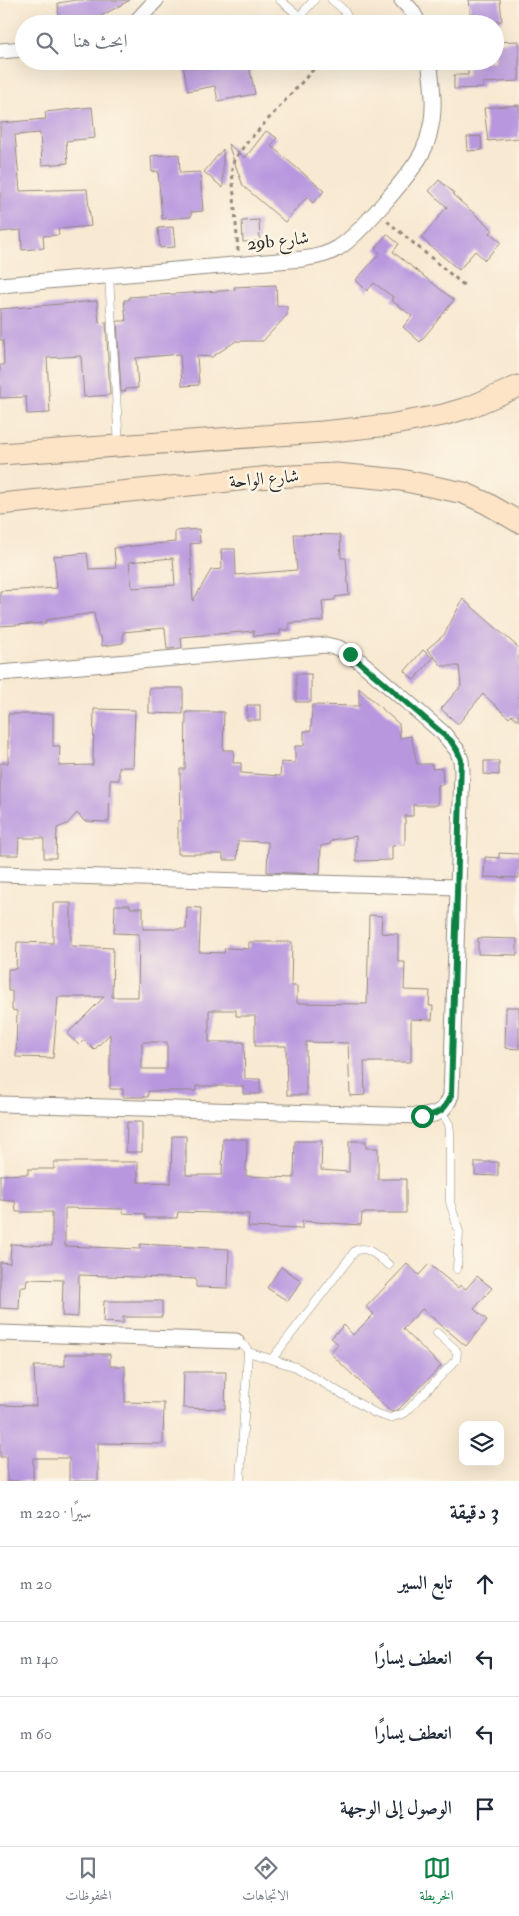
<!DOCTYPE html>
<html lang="ar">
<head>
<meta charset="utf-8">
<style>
	body { margin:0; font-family:"IM FELL Double Pica",Amiri,serif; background:#f6f6f7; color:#1f2937; direction:rtl }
	.controls { position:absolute; right:15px; bottom:15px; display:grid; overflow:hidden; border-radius:10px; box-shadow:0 5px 20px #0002 }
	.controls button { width:45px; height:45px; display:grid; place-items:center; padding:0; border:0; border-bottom:1px solid #e0e1e3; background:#fff; color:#1f2937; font:25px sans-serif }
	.stop { position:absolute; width:15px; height:15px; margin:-11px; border:4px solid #0b8043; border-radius:50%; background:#fff }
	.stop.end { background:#0b8043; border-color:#fff; box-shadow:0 1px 5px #0008 }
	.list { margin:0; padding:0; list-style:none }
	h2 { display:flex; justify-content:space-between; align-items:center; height:65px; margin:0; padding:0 20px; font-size:21px }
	h2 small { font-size:16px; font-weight:400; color:#747a83 }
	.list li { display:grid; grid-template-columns:32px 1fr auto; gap:15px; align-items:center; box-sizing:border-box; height:75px; padding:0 20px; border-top:1px solid #e0e1e3 }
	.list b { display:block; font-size:19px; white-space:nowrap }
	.list em { font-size:16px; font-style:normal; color:#747a83 }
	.icon { flex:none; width:28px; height:28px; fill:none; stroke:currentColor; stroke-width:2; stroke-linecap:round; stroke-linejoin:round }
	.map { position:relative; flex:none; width:519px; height:1481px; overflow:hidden; direction:ltr }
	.search { position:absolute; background:#fff; box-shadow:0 5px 20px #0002; left:15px; right:15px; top:15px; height:55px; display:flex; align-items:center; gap:12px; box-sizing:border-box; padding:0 18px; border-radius:28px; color:#747a83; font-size:19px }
	.sheet { height:365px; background:#fff }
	nav { display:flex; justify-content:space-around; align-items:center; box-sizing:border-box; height:70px; border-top:1px solid #e0e1e3; background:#fff; font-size:14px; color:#747a83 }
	nav a { display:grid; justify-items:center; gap:2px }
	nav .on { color:#0b8043 }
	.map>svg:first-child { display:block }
	.building { fill:#b897df; fill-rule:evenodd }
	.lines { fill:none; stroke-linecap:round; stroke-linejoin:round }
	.lane-casing { stroke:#928a7e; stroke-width:9 }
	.street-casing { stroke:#928a7e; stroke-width:17 }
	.secondary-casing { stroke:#928a7e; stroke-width:23 }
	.path { stroke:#928a7e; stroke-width:3; stroke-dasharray:4 4; stroke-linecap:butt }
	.lane { stroke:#fff; stroke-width:8 }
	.street { stroke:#fff; stroke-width:15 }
	.secondary { stroke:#fee4c6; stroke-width:21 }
	.route { stroke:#0b8043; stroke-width:6 }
	.labels { text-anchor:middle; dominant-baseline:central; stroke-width:5; stroke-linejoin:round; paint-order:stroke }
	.street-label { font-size:18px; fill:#2b2b2b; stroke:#fcf5e5 }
</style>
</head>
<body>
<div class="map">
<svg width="519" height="1481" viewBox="0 0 519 1481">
	<rect width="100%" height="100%" fill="#fcf5e5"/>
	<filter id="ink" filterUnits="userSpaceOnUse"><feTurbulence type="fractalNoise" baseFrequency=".02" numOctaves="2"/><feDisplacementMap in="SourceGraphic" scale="10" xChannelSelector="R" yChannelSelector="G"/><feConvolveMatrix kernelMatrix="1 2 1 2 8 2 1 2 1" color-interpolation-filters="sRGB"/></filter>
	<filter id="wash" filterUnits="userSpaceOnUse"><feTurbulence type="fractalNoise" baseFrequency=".0096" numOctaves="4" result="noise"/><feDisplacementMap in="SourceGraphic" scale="20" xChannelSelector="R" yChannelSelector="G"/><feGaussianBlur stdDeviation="1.12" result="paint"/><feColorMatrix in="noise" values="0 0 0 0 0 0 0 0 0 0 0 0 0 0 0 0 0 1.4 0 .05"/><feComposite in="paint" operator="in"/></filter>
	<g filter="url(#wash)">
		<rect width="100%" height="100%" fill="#f8e9d2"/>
		<g id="blocks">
			<g class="building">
				<path d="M76,0H130L90,22L78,23V20L59,21L58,3Z"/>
				<path d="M469,0H500L502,21L471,23Z"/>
				<path d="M519,41V81L483,83V88L454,89V75H468V61H495V42Z"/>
				<path d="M182,61H248L255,94L218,101L215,86L188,91Z"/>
				<path d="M519,105V138L488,141L484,108Z"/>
				<path d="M92,107L95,138L66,141L68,163L42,165L40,133L15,135L20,191L87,189L91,226L58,229L59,235L43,236L44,248L22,250L21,230L0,232V123L46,119L45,112Z"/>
				<path d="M266,131L277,138L271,146L324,191L313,203L307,197L285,222L243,186L228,144L245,158Z"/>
				<path d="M481,136L482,150L468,151L467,137Z"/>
				<path d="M223,149V188L204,172Z"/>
				<path d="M179,154L180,173L200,172L203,211L191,212V217L162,219L158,171L152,172L151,156Z"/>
				<path d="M439,180L454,193L453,195L493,230L490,233L501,242L485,260L475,251L459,270L421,238L447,207L429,191Z"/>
				<path d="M259,220L260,241L243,242L242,221Z"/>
				<path d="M173,227L175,247L160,248L158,228Z"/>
				<path d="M387,234L399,244L393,252L454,300L420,342L403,327L412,316L391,300L393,297L374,283L367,291L356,280L380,253L375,249Z"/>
				<path d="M276,285L277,306H287V315L263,341H236L212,357L197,356L199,385L182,386L180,354L136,358L138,388L126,389V391L121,392L117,321H126L124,300H129V297L235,290L234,287Z"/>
				<path d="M97,301L99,323L106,322L110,395L84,397L81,356L47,358L50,413L27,414L26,397L0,398V365H4L3,340H0V309Z"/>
				<path d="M199,529L200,543L190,544L193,601L211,570L222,569L221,549H235L236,575L297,570L294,534L340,535L341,558H346L349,595L335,597V600L322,601L324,621L289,623V630H280V634L254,636V631L181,637L182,648L167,649L165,628L123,632V643L102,646L101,637L98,635L94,613L46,620V623L0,626V591L57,588L54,556L87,553L89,569L116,568L114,548L175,542V531ZM173,558L175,585L132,588L129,562Z"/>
				<path d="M463,599L519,648V721L512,715L509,718L483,694L458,724L441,709L461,686L459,666H442L427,649L444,635Z"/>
				<path d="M423,650L433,658L414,680L405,671Z"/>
				<rect x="296" y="674" width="15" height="28"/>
				<path d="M149,688H183V714L149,713Z"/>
				<path d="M359,688L399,724L400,738L411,736L417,764H432V769L442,768L443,785H438V805H413V816H405V845L392,846V860L356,861V836L332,840L330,844L321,846L320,874L267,872L268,842L238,841L237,860H223V854H178V821H181L180,769H185L186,712H224L223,750H234L233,763H241V773L280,776L281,762L295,763V746H304V731H311L312,705L359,706Z"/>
				<rect x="247" y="705" width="13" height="15"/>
				<path d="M94,709L135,710L133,767H119V780H110L109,822L84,821L77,813L67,824L57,828L56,858H44V838H19L18,855H0V763H8V714H53V746H60L59,766L93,765Z"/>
				<path d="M484,761H499V775L484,774Z"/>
				<path d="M499,853L519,854V878L484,877L485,857L499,858Z"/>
				<path d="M53,903H71V946L113,948L112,997H138L139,934L114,933L115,905H130V908H143V929H186L187,907L201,908L199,952L224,953L225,948L249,949V942H292L291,986H297V1003L367,1004L369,915L382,916L381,933L398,934V962H405L404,990L430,991L429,1006H433L432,1020L411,1019V1062H364L365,1095L350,1096L348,1043L306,1042V1095H287L286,1046H255V1016H236V1010H209V1042H244L245,1079H260V1094H243V1086H196V1091H148V1097H123V1089H110V1034L94,1050L84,1040L79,1045L67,1034L104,997H58L53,1058L16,1057L17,1011L12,1010V991H8V969H16L17,942L53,943ZM142,1042H167V1069H142Z"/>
				<path d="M478,938L517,939V955L478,954Z"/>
				<path d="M506,1007H519V1049L505,1048Z"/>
				<path d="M127,1122H142V1152H126Z"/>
				<path d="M172,1136H186V1175H222L223,1139H247L246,1176L294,1178L295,1141H322L321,1170L349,1172V1141H366V1148H378V1179H406V1213H362L361,1225L302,1221V1229L248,1227L249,1214L178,1212L177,1218H145V1214L123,1213V1209L65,1208V1246L140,1249V1244L229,1249L228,1288L196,1287V1279L79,1275L78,1317L62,1316L63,1280L27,1279L26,1287H20L19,1309L0,1308V1262L10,1263L11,1244L52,1246V1212H16L15,1201L0,1200V1175L28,1174V1169H54V1162H138V1182L171,1183Z"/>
				<path d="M475,1162H498V1176L475,1175Z"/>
				<path d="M407,1264L419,1275L429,1264L458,1288L460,1285L466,1289L477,1276L492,1288L474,1309L487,1320L466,1346L422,1309L403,1329L441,1366L399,1409L391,1412L330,1353L338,1344L331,1338L344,1325L353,1335L374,1314L366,1307Z"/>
				<path d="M281,1267L302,1281L288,1301L267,1288Z"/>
				<path d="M104,1301H162V1317H123V1323L103,1322Z"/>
				<path d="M65,1354H110V1366H125V1402L164,1403L163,1444L98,1443V1481H69V1458H33V1481H7V1457H0V1405L36,1406L34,1366H65Z"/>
				<path d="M184,1372H226L225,1409L183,1408Z"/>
			</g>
		</g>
	</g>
	<g filter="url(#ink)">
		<use href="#blocks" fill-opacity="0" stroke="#928a7e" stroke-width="1"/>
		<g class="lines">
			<defs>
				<g id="lane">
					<path d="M280,0L309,24"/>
					<path d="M332,0C341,7 348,12 348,24"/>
					<path d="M300,16L314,0"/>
					<path d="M109,276L119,446"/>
					<path d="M441,1111L449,1124L450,1132V1202L459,1232L457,1269"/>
					<path d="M236,1341L246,1347L248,1352L240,1481"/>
					<path d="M248,1352L296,1367L375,1413L390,1418L405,1413L456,1360L457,1352L455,1349L437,1333"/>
					<path d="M272,1359L355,1251C368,1244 379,1258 389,1265"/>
				</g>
				<g id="street">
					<path d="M402,0L412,11L419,24"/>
					<path d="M134,24L156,0"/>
					<path d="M0,51L24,49"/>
					<path d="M0,285L302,259C315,257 327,255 338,248C357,237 413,172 423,151C426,145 429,136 430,130C436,108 432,83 429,61"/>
					<path d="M0,673L326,645L339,648L361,662L443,733L457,750L461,760L462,771L451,1095C446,1110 438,1115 422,1116L0,1104"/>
					<path d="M0,874L457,887"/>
					<path d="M0,1333L236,1341"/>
				</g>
				<g id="secondary">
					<path d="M0,454L322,432L389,425L443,415L470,407L519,386"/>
					<path d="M0,504L270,477L336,474L401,480L464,493L486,503L519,522"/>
				</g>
			</defs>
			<use href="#lane" class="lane-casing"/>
			<use href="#street" class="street-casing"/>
			<use href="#secondary" class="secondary-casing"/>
			<g class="path">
				<path d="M387,221L466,287"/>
				<path d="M238,251L232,169L234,160L244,146L321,61"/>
			</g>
			<use href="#lane" class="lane"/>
			<use href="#street" class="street"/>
			<use href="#secondary" class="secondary"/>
		</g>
	</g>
	<g class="lines" filter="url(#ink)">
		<path class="route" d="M350,654L451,741L457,750L461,760L451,1095C446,1110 438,1115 422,1116"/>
	</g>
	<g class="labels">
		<g class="street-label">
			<text transform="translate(278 241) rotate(-6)">29b شارع</text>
			<text transform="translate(264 479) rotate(-5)">شارع الواحة</text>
		</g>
	</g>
</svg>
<div class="controls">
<button><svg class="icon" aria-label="layers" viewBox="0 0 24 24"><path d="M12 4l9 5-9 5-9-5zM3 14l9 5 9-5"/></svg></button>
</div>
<div class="stop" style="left:422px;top:1116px"></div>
<div class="stop end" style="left:350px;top:654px"></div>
<div class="search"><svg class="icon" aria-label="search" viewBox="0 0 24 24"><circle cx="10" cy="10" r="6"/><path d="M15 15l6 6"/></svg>ابحث هنا</div>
</div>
<section class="sheet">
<h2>3 دقيقة<small>سيرًا · 220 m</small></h2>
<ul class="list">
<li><svg class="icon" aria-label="ahead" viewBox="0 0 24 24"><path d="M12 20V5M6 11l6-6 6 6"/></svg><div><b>تابع السير</b></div><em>20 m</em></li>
<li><svg class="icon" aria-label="left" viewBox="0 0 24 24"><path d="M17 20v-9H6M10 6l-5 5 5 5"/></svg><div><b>انعطف يسارًا</b></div><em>140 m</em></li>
<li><svg class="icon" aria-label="left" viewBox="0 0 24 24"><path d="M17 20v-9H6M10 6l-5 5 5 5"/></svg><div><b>انعطف يسارًا</b></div><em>60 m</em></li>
<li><svg class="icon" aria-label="arrive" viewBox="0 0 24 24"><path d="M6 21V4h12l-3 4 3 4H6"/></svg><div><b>الوصول إلى الوجهة</b></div></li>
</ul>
</section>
<nav>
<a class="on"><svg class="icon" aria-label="map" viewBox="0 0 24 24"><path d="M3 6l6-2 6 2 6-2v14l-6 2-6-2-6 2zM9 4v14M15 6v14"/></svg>الخريطة</a>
<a><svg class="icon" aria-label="directions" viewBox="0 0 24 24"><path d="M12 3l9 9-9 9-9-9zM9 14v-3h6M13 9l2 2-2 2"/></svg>الاتجاهات</a>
<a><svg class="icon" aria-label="saved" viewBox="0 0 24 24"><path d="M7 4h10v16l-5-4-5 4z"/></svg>المحفوظات</a>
</nav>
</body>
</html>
